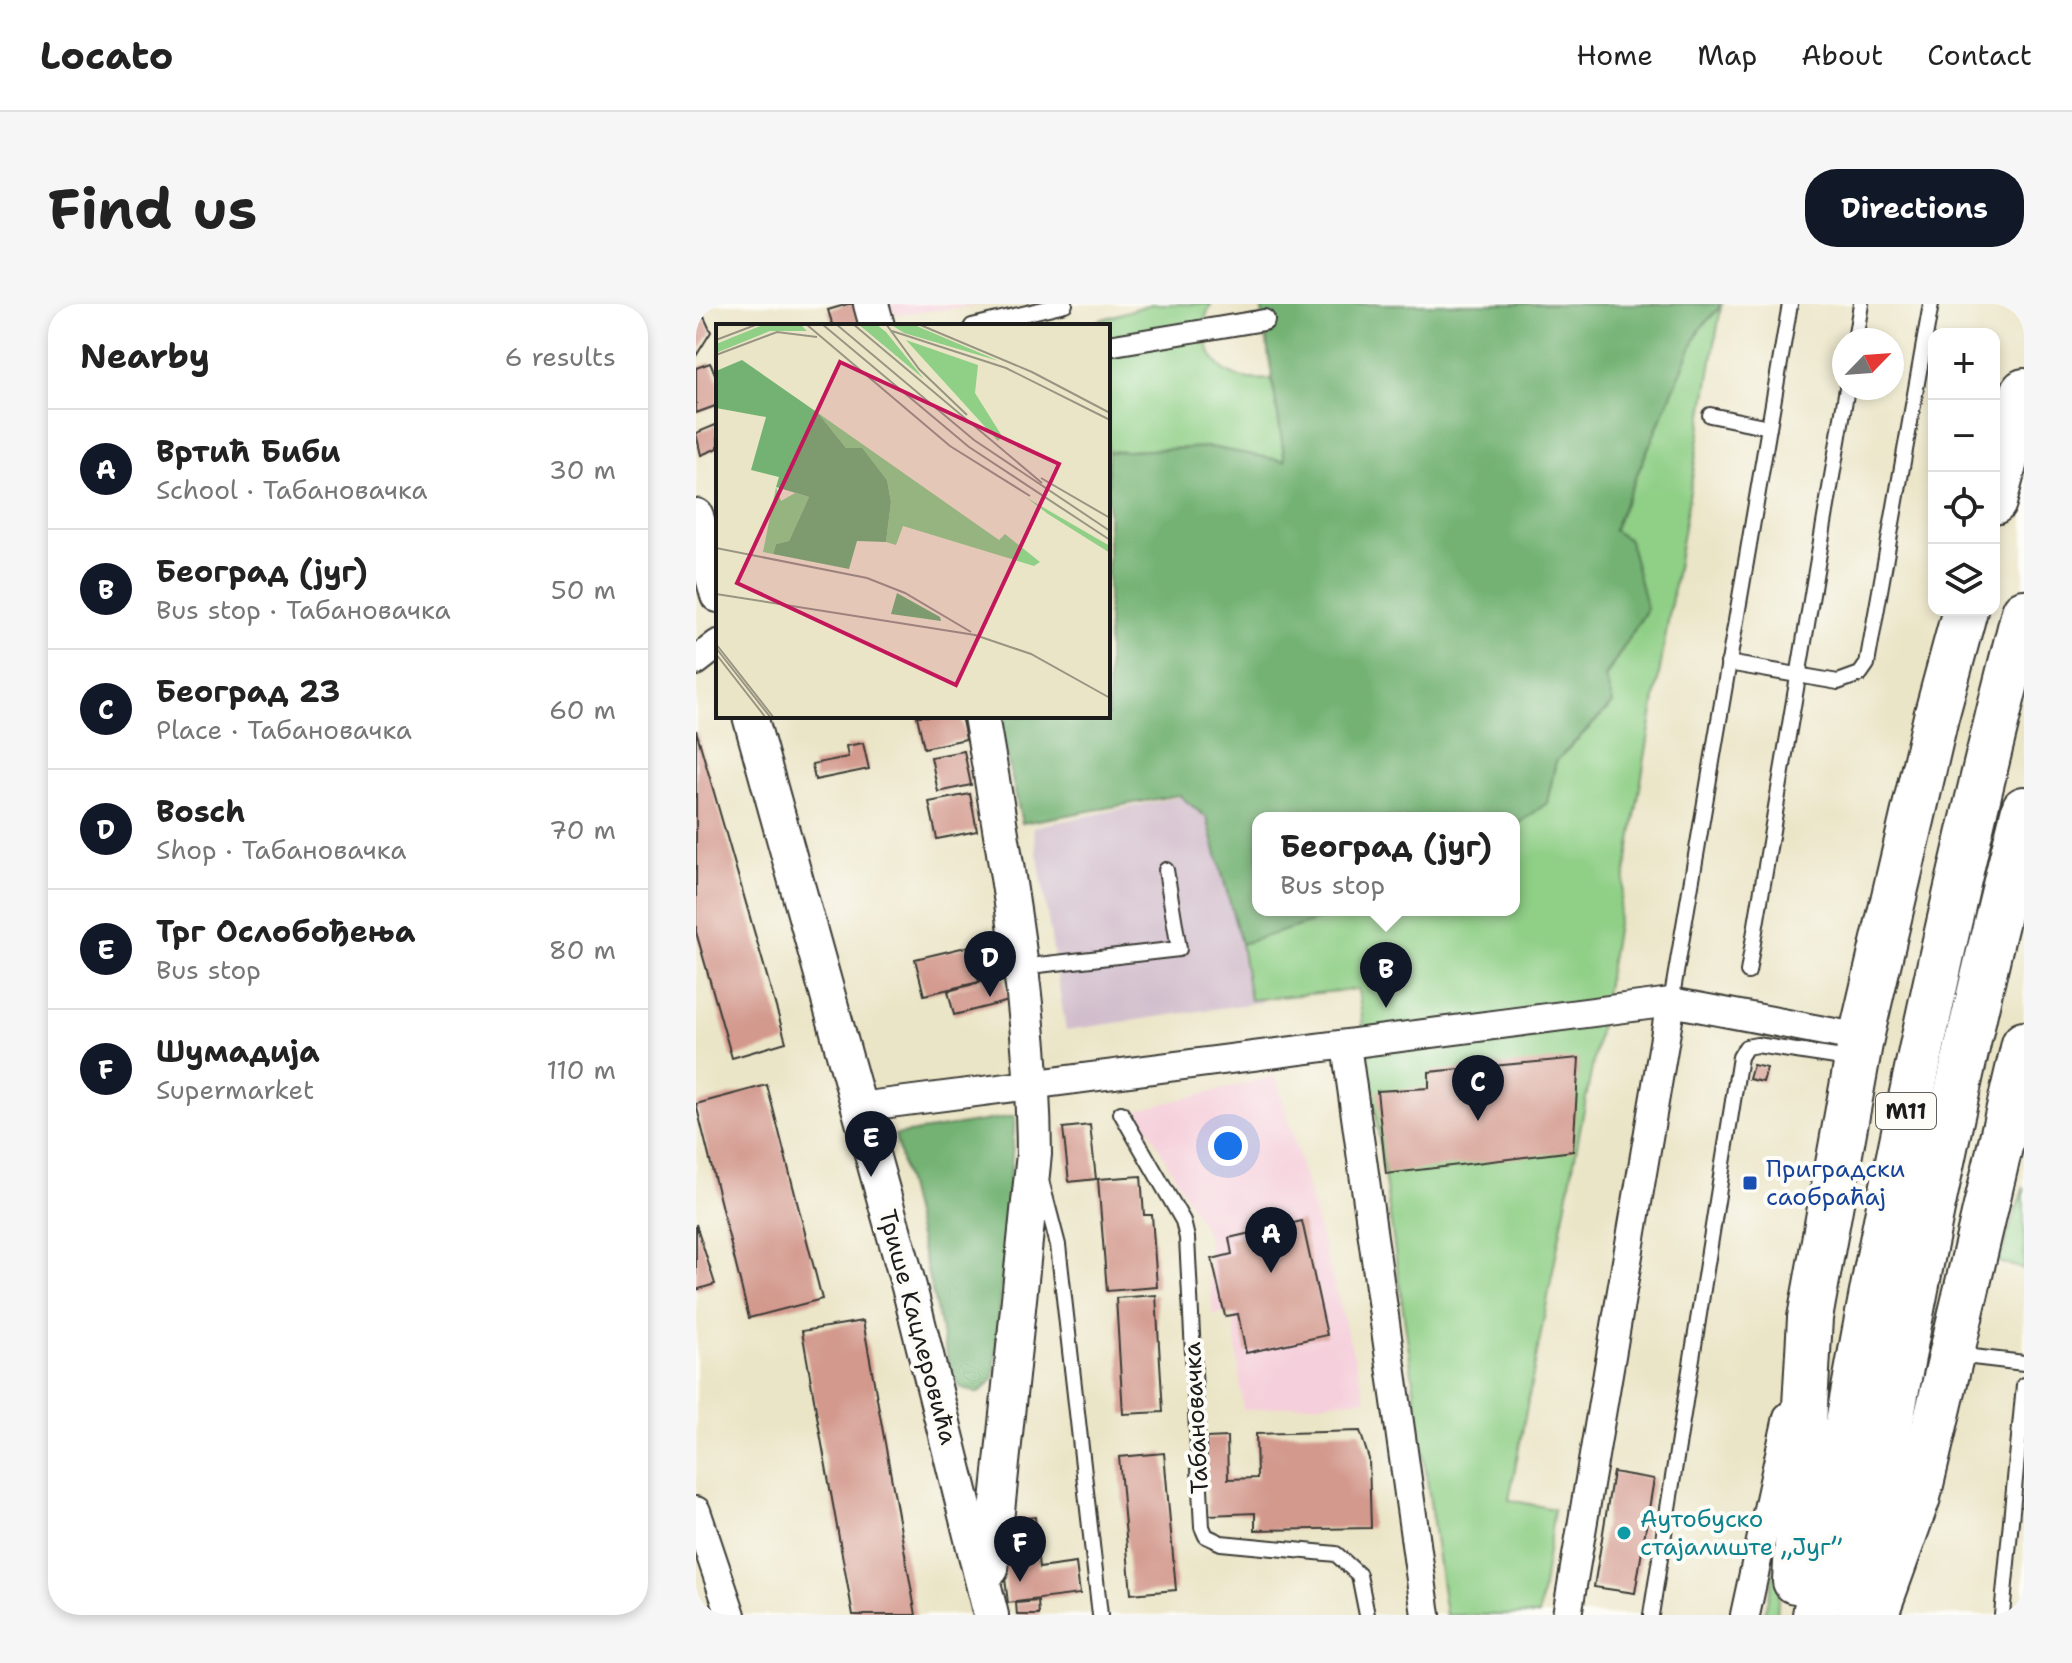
<!DOCTYPE html>
<html lang="en">
<head>
<meta charset="utf-8">
<style>
	body { margin:0; font-family:"Shantell Sans",sans-serif; background:#f6f6f6; color:#222 }
	.controls { position:absolute; right:24px; top:24px; display:grid; overflow:hidden; border-radius:16px; box-shadow:0 4px 12px #0003 }
	.controls button { width:72px; height:72px; display:grid; place-items:center; padding:0; border:0; border-bottom:2px solid #e0e0e0; background:#fff; color:#222; font:40px sans-serif }
	.compass { position:absolute; left:1136px; top:24px; width:72px; height:72px; border-radius:50%; background:#fff; box-shadow:0 4px 12px #0003; rotate:65deg }
	.you { position:absolute; left:532px; top:842px; width:28px; height:28px; margin:-20px; border:6px solid #fff; border-radius:50%; background:#1a73e8; box-shadow:0 0 0 12px #1a73e833 }
	.badge { display:grid; place-items:center; width:52px; height:52px; border-radius:50%; background:#111827; color:#fff; font-size:26px; font-weight:700 }
	.pin { position:absolute; translate:-50% -66px; filter:drop-shadow(0 2px 4px #0008) }
	.pin::after { content:''; position:absolute; top:42px; width:28px; height:24px; background:inherit; clip-path:polygon(0 0,100% 0,50% 100%) }
	.popup { position:absolute; left:556px; top:508px; width:268px; height:104px; box-sizing:border-box; display:grid; place-content:center; border-radius:16px; background:#fff; filter:drop-shadow(0 2px 6px #0005); font-size:26px; white-space:nowrap; color:#767676 }
	.popup b { font-size:30px; color:#222 }
	.popup::after { content:''; position:absolute; left:50%; top:100%; margin-left:-16px; border:16px solid transparent; border-top-color:#fff }
	.list { margin:0; padding:0; list-style:none }
	h2 { display:flex; justify-content:space-between; align-items:center; height:104px; margin:0; padding:0 32px; font-size:34px }
	h2 small { font-size:26px; font-weight:400; color:#767676 }
	.list li { display:grid; grid-template-columns:52px 1fr auto; gap:24px; align-items:center; box-sizing:border-box; height:120px; padding:0 32px; border-top:2px solid #e0e0e0 }
	.list b { display:block; font-size:30px; white-space:nowrap }
	.list p { margin:0; font-size:26px; white-space:nowrap; color:#767676 }
	.list em { font-size:26px; font-style:normal; color:#767676 }
	.icon { flex:none; width:44px; height:44px; fill:none; stroke:currentColor; stroke-width:2; stroke-linecap:round; stroke-linejoin:round }
	.map { position:relative; flex:none; width:1328px; height:1311px; overflow:hidden; border-radius:32px }
	header { display:flex; align-items:center; gap:48px; box-sizing:border-box; height:112px; padding:0 40px; background:#fff; border-bottom:2px solid #e0e0e0 }
	header strong { font-size:38px }
	nav { display:flex; gap:44px; margin-inline-start:auto; font-size:28px }
	.intro { display:flex; align-items:center; justify-content:space-between; box-sizing:border-box; height:192px; padding:0 48px }
	h1 { margin:0; font-size:56px }
	.button { padding:20px 36px; border-radius:32px; background:#111827; color:#fff; font-size:28px; font-weight:700 }
	main { display:flex; gap:48px; padding:0 48px }
	aside { flex:1; background:#fff; border-radius:32px; box-shadow:0 4px 12px #0003 }
	.map>svg:first-child { display:block }
	.built { fill:#f5cfdb }
	.industrial { fill:#d1bdcc }
	.green { fill:#8fcf86; stroke:#567651; stroke-width:2 }
	.forest { fill:#73b273; stroke:#486748; stroke-width:2 }
	.building { fill:#d3998d }
	.lines { fill:none; stroke-linecap:round; stroke-linejoin:round }
	.service-casing { stroke:#3b3a36; stroke-width:18 }
	.pedestrian-casing { stroke:#3b3a36; stroke-width:24 }
	.minor-casing { stroke:#3b3a36; stroke-width:32 }
	.tertiary-casing { stroke:#3b3a36; stroke-width:38 }
	.trunk-casing { stroke:#3b3a36; stroke-width:48 }
	.service { stroke:#fff; stroke-width:14 }
	.pedestrian { stroke:#fff; stroke-width:20 }
	.minor { stroke:#fff; stroke-width:28 }
	.tertiary { stroke:#fff; stroke-width:34 }
	.trunk { stroke:#fff; stroke-width:44 }
	.transit-dot { fill:#1a4fb4; stroke:#fdfcf7; stroke-width:3 }
	.culture-dot { fill:#0f9aa8; stroke:#fdfcf7; stroke-width:3 }
	.labels { text-anchor:middle; dominant-baseline:central; stroke-width:8; stroke-linejoin:round; paint-order:stroke }
	.shield { fill:#fdfcf7; stroke:#605f5e; stroke-width:2 }
	.shield-label { font-size:22px; font-weight:bold; fill:#1c1c1c }
	.transit-label { font-size:24px; fill:#164399; stroke:#fdfcf7; text-anchor:start }
	.street-label { font-size:24px; fill:#1c1c1c; stroke:#fdfcf7 }
	.culture-label { font-size:24px; fill:#0d838f; stroke:#fdfcf7; text-anchor:start }
	.inset-road { fill:none; stroke:#989583; stroke-width:2 }
	.view { fill:#c2185b; fill-opacity:0.15; stroke:#c2185b; stroke-width:4 }
	.inset-edge { fill:none; stroke:#1c1c1c; stroke-width:4 }
</style>
</head>
<body>
<header>
<strong>Locato</strong>
<nav><a>Home</a><a>Map</a><a>About</a><a>Contact</a></nav>
</header>
<div class="intro"><h1>Find us</h1><a class="button">Directions</a></div>
<main>
<aside>
<h2>Nearby<small>6 results</small></h2>
<ul class="list">
<li><span class="badge">A</span><div><b>Вртић Биби</b><p>School · Табановачка</p></div><em>30 m</em></li>
<li><span class="badge">B</span><div><b>Београд (југ)</b><p>Bus stop · Табановачка</p></div><em>50 m</em></li>
<li><span class="badge">C</span><div><b>Београд 23</b><p>Place · Табановачка</p></div><em>60 m</em></li>
<li><span class="badge">D</span><div><b>Bosch</b><p>Shop · Табановачка</p></div><em>70 m</em></li>
<li><span class="badge">E</span><div><b>Трг Ослобођења</b><p>Bus stop</p></div><em>80 m</em></li>
<li><span class="badge">F</span><div><b>Шумадија</b><p>Supermarket</p></div><em>110 m</em></li>
</ul>
</aside>
<div class="map">
<svg width="1328" height="1311" viewBox="0 0 1328 1311">
	<rect width="100%" height="100%" fill="#fdfcf7"/>
	<filter id="ink" filterUnits="userSpaceOnUse"><feTurbulence type="fractalNoise" baseFrequency=".0125" numOctaves="2"/><feDisplacementMap in="SourceGraphic" scale="16" xChannelSelector="R" yChannelSelector="G"/><feConvolveMatrix kernelMatrix="1 2 1 2 8 2 1 2 1" color-interpolation-filters="sRGB"/></filter>
	<filter id="wash" filterUnits="userSpaceOnUse"><feTurbulence type="fractalNoise" baseFrequency=".006" numOctaves="4" result="noise"/><feDisplacementMap in="SourceGraphic" scale="32" xChannelSelector="R" yChannelSelector="G"/><feGaussianBlur stdDeviation="1.8" result="paint"/><feColorMatrix in="noise" values="0 0 0 0 0 0 0 0 0 0 0 0 0 0 0 0 0 1.4 0 .05"/><feComposite in="paint" operator="in"/></filter>
	<g filter="url(#wash)">
		<rect width="100%" height="100%" fill="#ebe5c7"/>
		<g class="built">
			<path d="M194,0H294L198,11Z"/>
			<path d="M580,772L670,1095L547,1106L537,1007L517,1011L512,932L442,806Z"/>
		</g>
		<path class="industrial" d="M508,488L528,511L566,698L370,726L337,523Z"/>
		<g class="green">
			<path d="M455,0H515L507,20C512,64 534,79 576,75L589,157L514,143L412,148V22H385Z"/>
			<path d="M1025,3L903,727L813,1196L858,1205L843,1311H750L662,685L554,696L545,640L654,606H818V523L851,499L860,457L917,400L909,374L951,305L917,227L1003,25Z"/>
			<path d="M1328,883V965L1302,958Z"/>
			<path d="M1087,1230L1081,1311H1068Z"/>
		</g>
		<g class="forest">
			<path d="M565,0H1026L1003,26L917,226L933,236L951,305L909,373L917,399L860,457L851,499L818,523V514H562V606H654L545,640L511,514L483,491L326,519L302,412H412V148L514,143L589,157Z"/>
			<path d="M319,812L298,1075L283,1089L265,1084L256,1072L199,831Z"/>
		</g>
		<g id="blocks">
			<g class="building">
				<path d="M152,0H167L173,22H137L132,6Z"/>
				<path d="M8,13L15,28L0,52V16Z"/>
				<path d="M14,59L22,76V101L0,109V64Z"/>
				<path d="M22,120V144L5,151L0,129Z"/>
				<path d="M221,412H265L270,435L228,444Z"/>
				<path d="M0,426L90,738L36,754L0,628Z"/>
				<path d="M167,439L173,465L119,476L116,460L152,453L150,442Z"/>
				<path d="M268,447L275,481L242,488L235,453Z"/>
				<path d="M274,490L281,527L241,535L233,498Z"/>
				<path d="M274,642L283,678L228,691L219,655Z"/>
				<path d="M302,652L313,697L258,711L252,687L285,678L279,658Z"/>
				<path d="M883,754L877,847L690,870L681,787L733,784V768Z"/>
				<path d="M1057,761L1071,764L1067,778L1053,775Z"/>
				<path d="M71,781L126,995L53,1014L0,800Z"/>
				<path d="M394,821L400,875L373,878L367,824Z"/>
				<path d="M445,872L448,911H456L461,983L411,987L402,875Z"/>
				<path d="M606,917L631,1031L550,1049L542,1010L529,1012L516,955L536,950L533,934Z"/>
				<path d="M0,920L19,980L0,986Z"/>
				<path d="M460,991L467,1108L427,1110L420,994Z"/>
				<path d="M167,1017L206,1233L220,1311H157L126,1140L106,1027Z"/>
				<path d="M664,1127L673,1155L675,1224L559,1226V1209L512,1211L510,1134L531,1133L532,1175L561,1174L560,1130Z"/>
				<path d="M468,1149L480,1286L435,1290L423,1153Z"/>
				<path d="M917,1168L958,1175L939,1289L898,1283Z"/>
				<path d="M339,1213L342,1244L313,1247L310,1216Z"/>
				<path d="M341,1245L343,1264L380,1259L384,1290L312,1299L306,1249Z"/>
				<path d="M0,1294L7,1311H0Z"/>
				<path d="M342,1297L343,1311H321L320,1299Z"/>
			</g>
		</g>
	</g>
	<g filter="url(#ink)">
		<use href="#blocks" fill-opacity="0" stroke="#3b3a36" stroke-width="2"/>
		<g class="lines">
			<defs>
				<g id="service">
					<path d="M276,22L369,0"/>
					<path d="M1159,36L1165,0"/>
					<path d="M1014,111L1073,123"/>
					<path d="M1032,359L1142,378L1164,370L1171,360L1235,0"/>
					<path d="M325,663L483,645L470,566"/>
					<path d="M1052,668L1151,84"/>
					<path d="M975,698L1094,0"/>
					<path d="M425,809L487,917L491,934L506,1223L510,1232L525,1239L640,1250L663,1271L671,1311"/>
					<path d="M346,880L362,941L404,1311"/>
					<path d="M1260,1051L1328,1059"/>
					<path d="M955,1311L1044,753L1050,743L1061,741L1140,753L1151,764"/>
					<path d="M1306,1311L1328,1081"/>
				</g>
				<path id="pedestrian" d="M412,42L568,16"/>
				<g id="minor">
					<path d="M0,357L22,340"/>
					<path d="M650,741L730,1311"/>
					<path d="M163,803L975,698L1165,734"/>
					<path d="M0,1207L35,1311"/>
					<path d="M871,1311L975,698"/>
					<path d="M1049,1311L1092,1113"/>
				</g>
				<g id="tertiary">
					<path d="M175,0L181,22"/>
					<path d="M0,212L22,291"/>
					<path d="M54,412L213,983L295,1311"/>
					<path d="M285,412C310,557 337,703 338,850L295,1265"/>
				</g>
				<g id="trunk">
					<path d="M1298,198L1328,87"/>
					<path d="M1099,1277L1114,1014L1165,734L1240,413L1269,306"/>
					<path d="M1183,1301L1222,1193L1328,740"/>
					<path d="M1119,1311C1174,973 1243,639 1328,308"/>
					<path d="M1163,1311C1204,1040 1261,771 1328,505"/>
				</g>
			</defs>
			<use href="#service" class="service-casing"/>
			<use href="#pedestrian" class="pedestrian-casing"/>
			<use href="#minor" class="minor-casing"/>
			<use href="#tertiary" class="tertiary-casing"/>
			<use href="#trunk" class="trunk-casing"/>
			<use href="#service" class="service"/>
			<use href="#pedestrian" class="pedestrian"/>
			<use href="#minor" class="minor"/>
			<use href="#tertiary" class="tertiary"/>
			<use href="#trunk" class="trunk"/>
		</g>
	</g>
	<rect class="transit-dot" x="1046" y="871" width="16" height="16" rx="4"/>
	<circle class="culture-dot" cx="928" cy="1229" r="8"/>
	<g class="labels">
		<rect class="shield" x="1180" y="789" width="60" height="36" rx="6"/>
		<g class="shield-label">
			<text x="1210" y="807">M11</text>
		</g>
		<g class="transit-label">
			<text x="1070" y="865">Приградски<tspan x="1070" dy="28">саобраћај</tspan></text>
		</g>
		<g class="street-label">
			<text transform="translate(222 1023) rotate(75)">Трише Кацлеровића</text>
			<text transform="translate(500 1114) rotate(-93)">Табановачка</text>
		</g>
		<g class="culture-label">
			<text x="944" y="1215">Аутобуско<tspan x="944" dy="28">стајалиште „Југ”</tspan></text>
		</g>
	</g>
	<g transform="translate(20 20)">
		<rect width="394" height="394" fill="#ebe5c7"/>
		<path d="M49,0H84L91,7H54L0,29V20ZM142,0H160L170,8L208,55ZM174,0H196L283,37L188,9ZM190,16L262,41L259,69L286,112L282,117ZM102,89L283,216L289,210L324,238L318,242L187,202L180,221L170,218L175,178L171,156L146,125L130,124ZM60,163L65,177L79,169L93,173L73,217L60,220L57,230L47,228ZM311,174L394,222V229L332,190Z" fill="#8fcf86"/>
		<path d="M26,36L102,89L130,124H146L171,156L175,178L170,218L141,217L133,245L57,230L60,220L73,217L93,173L60,163L63,153L35,146L50,93L0,84V47ZM181,269L224,293L225,297L175,290Z" fill="#73b273"/>
		<path class="inset-road" d="M90,0L234,122L314,172M106,0L253,123L394,216M120,0L258,116L394,207M137,0L326,159M170,0L203,45L251,91M202,0L316,48L394,89M176,7L290,44L394,96M0,16L42,0M0,31L61,8L101,13M325,154L394,194M0,224L151,254L189,269L255,308M0,270L259,311L315,330L394,374M0,320L58,394M0,324L55,394M0,330L50,394"/>
		<path class="view" d="M124,38L343,140L240,361L21,259Z"/>
		<rect width="394" height="394" class="inset-edge"/>
	</g>
</svg>
<div class="controls">
<button>+</button>
<button>−</button>
<button><svg class="icon" aria-label="locate" viewBox="0 0 24 24"><circle cx="12" cy="12" r="6"/><path d="M12 2v4M12 18v4M2 12h4M18 12h4"/></svg></button>
<button><svg class="icon" aria-label="layers" viewBox="0 0 24 24"><path d="M12 4l9 5-9 5-9-5zM3 14l9 5 9-5"/></svg></button>
</div>
<svg class="compass" viewBox="-18 -18 36 36"><path d="M0-13l5 13h-10z" fill="#e53935"/><path d="M0 13l5-13h-10z" fill="#767676"/></svg>
<div class="you"></div>
<div class="pin badge" style="left:575px;top:969px">A</div>
<div class="pin badge" style="left:690px;top:704px">B</div>
<div class="popup"><b>Београд (југ)</b>Bus stop</div>
<div class="pin badge" style="left:782px;top:817px">C</div>
<div class="pin badge" style="left:294px;top:693px">D</div>
<div class="pin badge" style="left:175px;top:873px">E</div>
<div class="pin badge" style="left:324px;top:1278px">F</div>
</div>
</main>
</body>
</html>
